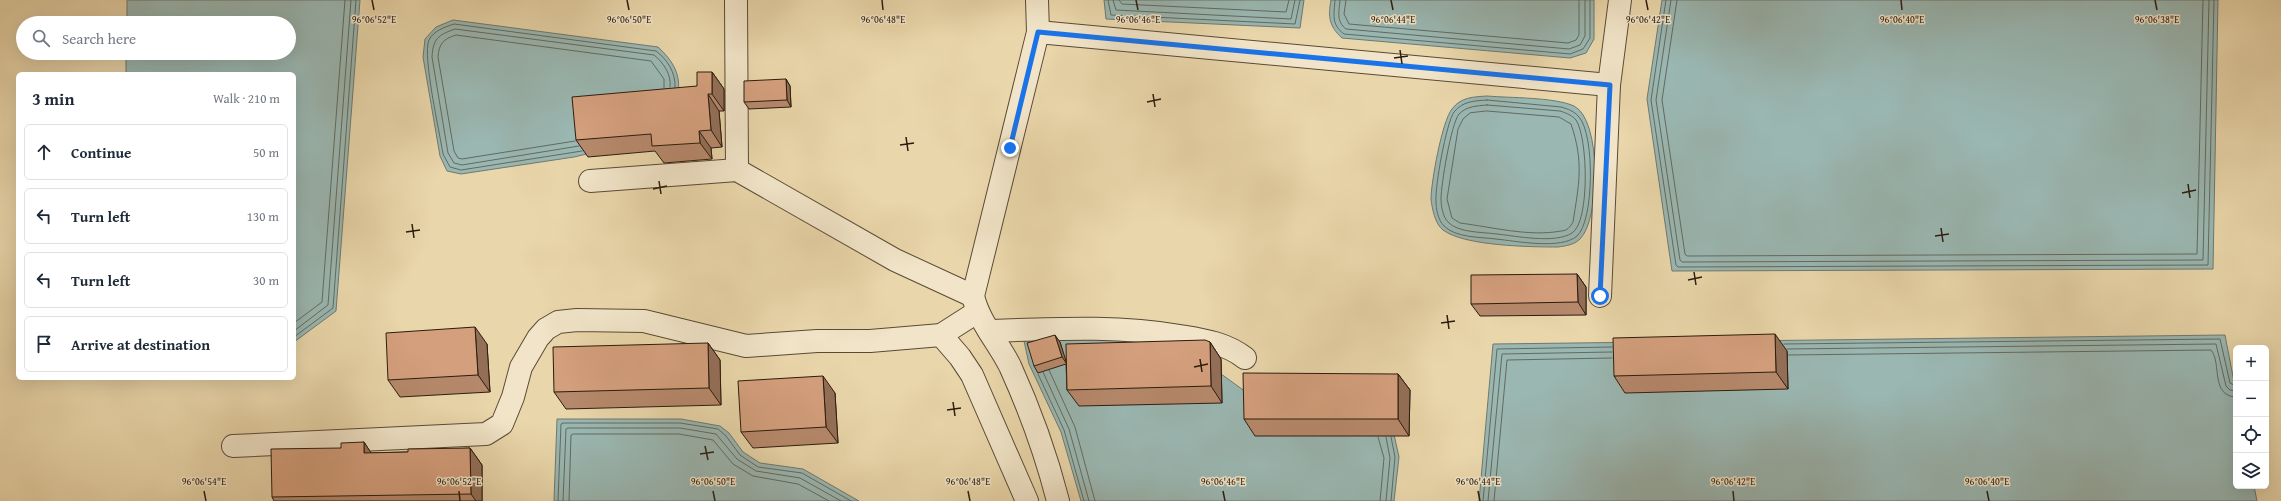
<!DOCTYPE html>
<html lang="en">
<head>
<meta charset="utf-8">
<style>
	body { margin:0; font-family:"Gentium Book Plus",serif; background:#f2f2f3; color:#1f2937 }
	.controls { position:absolute; right:12px; bottom:12px; display:grid; overflow:hidden; border-radius:6px; box-shadow:0 4px 16px #0002 }
	.controls button { width:36px; height:36px; display:grid; place-items:center; padding:0; border:0; border-bottom:1px solid #e0e1e3; background:#fff; color:#1f2937; font:20px sans-serif }
	.stop { position:absolute; width:12px; height:12px; margin:-9px; border:3px solid #1a73e8; border-radius:50%; background:#fff }
	.stop.end { background:#1a73e8; border-color:#fff; box-shadow:0 1px 4px #0008 }
	.list { margin:0; padding:0; list-style:none }
	h2 { display:flex; justify-content:space-between; align-items:center; height:52px; margin:0; padding:0 16px; font-size:17px }
	h2 small { font-size:13px; font-weight:400; color:#747a83 }
	.list li { display:grid; grid-template-columns:26px 1fr auto; gap:12px; align-items:center; box-sizing:border-box; height:56px; margin:0 8px 8px; padding:0 8px; border:1px solid #e0e1e3; border-radius:6px }
	.list b { display:block; font-size:15px; white-space:nowrap }
	.list em { font-size:13px; font-style:normal; color:#747a83 }
	.icon { flex:none; width:22px; height:22px; fill:none; stroke:currentColor; stroke-width:2; stroke-linecap:round; stroke-linejoin:round }
	.map { position:relative; flex:none; width:2281px; height:501px; overflow:hidden }
	.search { position:absolute; background:#fff; box-shadow:0 4px 16px #0002; left:16px; top:16px; width:280px; height:44px; display:flex; align-items:center; gap:10px; box-sizing:border-box; padding:0 14px; border-radius:22px; color:#747a83; font-size:15px }
	.panel { position:absolute; background:#fff; box-shadow:0 4px 16px #0002; left:16px; top:72px; width:280px; height:308px; border-radius:6px }
	.map>svg:first-child { display:block }
	.water { fill:#9ab7b2; stroke:#6e7970 }
	.lines { fill:none; stroke-linecap:round; stroke-linejoin:round }
	.shore { stroke:#626a60; stroke-width:1 }
	.street-casing { stroke:#5a4a35; stroke-width:24 }
	.street { stroke:#f1e4c8; stroke-width:22 }
	.wall { fill:#b6896c; stroke:#2b1c0e }
	.shaded-wall { fill:#946f58; stroke:#2b1c0e }
	.building { fill:#d49f7d; stroke:#2b1c0e }
	.route { stroke:#1a73e8; stroke-width:5 }
	.ticks { fill:none; stroke:#2b1c0e; stroke-width:1.5 }
	.ticks-label { font-size:10px; text-anchor:middle; fill:#2b1c0e; stroke:#f1e4c8; stroke-width:3; stroke-linejoin:round; paint-order:stroke }
</style>
</head>
<body>
<div class="map">
<svg width="2281" height="501" viewBox="0 0 2281 501">
	<rect width="100%" height="100%" fill="#e9d6aa"/>
	<filter id="stains"><feTurbulence type="fractalNoise" baseFrequency=".005" numOctaves="4"/><feColorMatrix values="0 0 0 0 .2 0 0 0 0 .09 0 0 0 0 .02 0 0 0 .5 -.17"/></filter>
	<radialGradient id="worn" r=".72"><stop offset=".6" stop-color="#630" stop-opacity="0"/><stop offset="1" stop-color="#630" stop-opacity=".3"/></radialGradient>
	<g class="water">
		<path d="M127,0H360L336,311L294,342V74H126V53H289V23H127Z"/>
		<path d="M1104,0H1304L1300,28L1106,19Z"/>
		<path d="M1331,0H1594V39L1586,53L1570,58L1342,38C1329,26 1328,17 1331,0Z"/>
		<path d="M1662,0H2218L2213,269L1672,271L1647,99Z"/>
		<path d="M453,20L658,47C691,77 677,98 667,135L574,157L461,174L447,171L440,156L423,57L425,39L436,27Z"/>
		<path d="M1487,96C1510,98 1554,97 1574,106C1602,120 1600,220 1580,239C1574,245 1565,246 1558,247C1530,247 1464,246 1443,230C1435,224 1432,208 1431,199C1431,183 1442,121 1452,109C1461,97 1473,97 1487,96Z"/>
		<path d="M1030,334L1142,340L1188,350L1246,392L1393,430L1399,457L1394,501H1081L1061,432L1029,364L1024,341Z"/>
		<path d="M2225,335L2236,392V486H2254L2257,501H1479L1493,344Z"/>
		<path d="M557,419H681L720,426L729,433L743,452L760,463L803,469L859,501H554Z"/>
	</g>
	<g class="lines">
		<g class="shore">
			<path d="M1108,0L1111,15L1295,24L1300,0"/>
			<path d="M1113,0L1116,10L1291,19L1295,0"/>
			<path d="M1119,0L1122,4L1286,12L1289,0"/>
			<path d="M1335,0C1334,15 1331,24 1344,34L1570,54L1583,49L1590,38V0"/>
			<path d="M1340,0C1339,12 1336,21 1346,29L1569,49L1580,45L1585,36V0"/>
			<path d="M1346,0L1344,14L1349,24L1568,43L1576,40L1579,35V0"/>
			<path d="M1666,0L1651,100L1676,265L1678,267L2208,265L2214,0"/>
			<path d="M1671,0L1656,100L1680,260L1682,262L2203,260L2209,0"/>
			<path d="M1677,0L1662,100L1685,254L1687,256L2197,254L2203,0"/>
			<path d="M1487,100L1561,107C1568,109 1574,111 1579,117C1595,135 1594,221 1577,236C1561,250 1516,241 1496,239C1481,237 1456,238 1444,226C1438,220 1436,209 1436,201C1435,186 1446,124 1454,112C1463,101 1474,101 1487,100Z"/>
			<path d="M1487,105L1560,111C1566,113 1572,115 1576,120C1588,138 1590,222 1572,233C1555,244 1516,236 1497,234C1483,232 1458,233 1448,222C1443,217 1441,206 1441,199C1441,185 1451,124 1459,114C1467,106 1477,106 1487,105Z"/>
			<path d="M1487,111L1559,117L1571,124C1584,162 1579,184 1573,222C1570,227 1567,231 1561,231C1529,237 1492,227 1460,223L1452,218L1447,199L1458,129L1463,119L1470,113Z"/>
			<path d="M575,141L462,159L458,158L454,151L438,57C439,44 443,39 456,35L651,61L664,79V88"/>
			<path d="M579,146L462,165L454,163L448,153L432,57C433,39 438,35 455,29L654,55C663,62 672,75 670,87"/>
			<path d="M582,151L461,170L450,167L443,154C440,134 422,55 429,40C433,31 445,27 454,24L656,51C667,59 676,73 675,87"/>
			<path d="M294,323L322,302L345,0"/>
			<path d="M294,331L328,305L351,0"/>
			<path d="M294,337L333,308L356,0"/>
			<path d="M1784,344L2220,339L2230,383L2236,386"/>
			<path d="M1787,349L2216,344L2226,386L2230,390L2236,391"/>
			<path d="M1788,355L2211,350C2222,363 2210,396 2236,397"/>
			<path d="M1049,370L1075,427L1095,501"/>
			<path d="M1043,372L1069,429L1089,501"/>
			<path d="M1038,374L1064,430L1084,501"/>
			<path d="M1378,437L1384,458L1380,501"/>
			<path d="M1386,437L1390,458L1386,501"/>
			<path d="M1391,437L1395,457L1391,501"/>
			<path d="M558,501L561,424L563,423H680L718,429L726,436L740,455L758,467L802,473L851,501"/>
			<path d="M563,501L566,429L568,428H680L716,434L737,459L756,471L800,478L841,501"/>
			<path d="M569,501L571,435L573,434H679L713,440L733,464L753,476L798,484L829,501"/>
			<path d="M1483,501L1497,349L1612,347"/>
			<path d="M1488,501L1502,354L1612,352"/>
			<path d="M1494,501L1507,360L1612,358"/>
		</g>
		<defs>
			<g id="street">
				<path d="M1037,0L1038,32L973,296C979,322 998,342 1010,366C1030,410 1046,454 1058,501"/>
				<path d="M736,1L737,170"/>
				<path d="M1038,32L1609,85L1620,0"/>
				<path d="M590,181L737,170L895,260L973,296"/>
				<path d="M1600,296L1609,85"/>
				<path d="M989,331C1053,329 1116,325 1180,336C1204,340 1226,343 1245,358"/>
				<path d="M941,335L960,357L972,375L1027,501"/>
				<path d="M233,446L486,434L502,424L513,397L521,367L538,338L546,329L558,322L577,320L644,321L746,346L817,341H870L941,335L977,312"/>
			</g>
		</defs>
		<use href="#street" class="street-casing"/>
		<use href="#street" class="street"/>
	</g>
	<g class="wall">
		<path d="M712,72L724,89V111H719L722,147L711,148L712,159L664,163L655,151L588,157L576,140L697,86Z"/>
		<path d="M786,79L790,86L791,107L749,109L744,102Z"/>
		<path d="M1577,274L1586,287V315L1480,316L1471,304Z"/>
		<path d="M1060,342L1066,363L1210,342L1221,359L1222,403L1079,406L1067,390L1066,364L1038,373L1034,366Z"/>
		<path d="M708,343L720,360L721,405L566,409L554,392Z"/>
		<path d="M487,344L490,392L400,397L388,380Z"/>
		<path d="M1787,351L1788,389L1625,393L1614,376Z"/>
		<path d="M1398,374L1410,390L1409,436H1255L1244,419Z"/>
		<path d="M835,393L838,443L753,448L741,432Z"/>
		<path d="M364,442L371,453L408,452L470,448L482,465V501H274L272,497L341,448Z"/>
	</g>
	<g class="shaded-wall">
		<path d="M712,72L724,89V111L712,94Z"/>
		<path d="M786,79L790,86L791,107L787,100Z"/>
		<path d="M708,94L719,111L722,147L711,130Z"/>
		<path d="M699,131L711,148L712,159L700,143Z"/>
		<path d="M1577,274L1586,287V315L1578,302Z"/>
		<path d="M475,327L487,344L490,392L478,375Z"/>
		<path d="M1775,334L1787,351L1788,389L1776,372Z"/>
		<path d="M1055,335L1060,342L1067,364L1062,357Z"/>
		<path d="M1210,342L1221,359L1222,403L1211,386Z"/>
		<path d="M708,343L720,360L721,405L709,388Z"/>
		<path d="M1398,374L1410,390L1409,436L1398,419Z"/>
		<path d="M823,376L835,393L838,443L826,427Z"/>
		<path d="M364,442L375,459L364,453Z"/>
		<path d="M470,448L482,465V501H476L471,494Z"/>
	</g>
	<g class="building">
		<path d="M697,72H712V94H708L711,130L699,131L700,143L652,146L651,134L576,140L572,97L697,86Z"/>
		<path d="M786,79L787,100L744,102V81Z"/>
		<path d="M1577,274L1578,302L1471,304V275Z"/>
		<path d="M475,327L478,375L388,380L386,333Z"/>
		<path d="M1775,334L1776,372L1614,376L1613,338Z"/>
		<path d="M1055,335L1062,357L1034,366L1027,343Z"/>
		<path d="M1205,340L1210,342L1211,386L1067,390L1066,344Z"/>
		<path d="M708,343L709,388L554,392L553,347Z"/>
		<path d="M1243,373L1398,374V419H1244Z"/>
		<path d="M823,376L826,427L741,432L738,381Z"/>
		<path d="M364,442V453L408,452V449L470,448L471,494L272,497L271,449L341,448V443Z"/>
	</g>
	<g class="lines">
		<path class="route" d="M1010,148L1038,32L1610,85L1600,296"/>
	</g>
	<path class="ticks" d="M372,0L374,10M627,0L629,10M882,0L883,10M1136,0L1138,10M1391,0L1393,10M1646,0L1648,10M1901,0L1902,10M2155,0L2157,10M1400,50L1402,64M1394,58L1408,56M1153,94L1155,107M1147,102L1161,99M906,137L908,151M900,145L914,143M659,181L661,194M2188,184L2190,198M653,189L667,186M2182,193L2196,190M412,224L414,238M1941,228L1943,242M406,232L420,230M1935,236L1949,234M1694,272L1696,285M1688,280L1702,277M1447,315L1449,329M1441,323L1455,321M1200,359L1202,372M1194,367L1208,364M953,402L955,416M947,410L961,408M705,446L708,460M700,454L714,452M204,491L206,501M459,491L460,501M713,491L715,501M968,491L970,501M1223,491L1225,501M1478,491L1480,501M1733,491L1734,501M1987,491L1989,501"/>
	<g class="ticks-label">
		<text x="883" y="23">96°06'48"E</text>
		<text x="1393" y="23">96°06'44"E</text>
		<text x="2157" y="23">96°06'38"E</text>
		<text x="374" y="23">96°06'52"E</text>
		<text x="629" y="23">96°06'50"E</text>
		<text x="1138" y="23">96°06'46"E</text>
		<text x="1648" y="23">96°06'42"E</text>
		<text x="1902" y="23">96°06'40"E</text>
		<text x="204" y="485">96°06'54"E</text>
		<text x="459" y="485">96°06'52"E</text>
		<text x="713" y="485">96°06'50"E</text>
		<text x="968" y="485">96°06'48"E</text>
		<text x="1223" y="485">96°06'46"E</text>
		<text x="1478" y="485">96°06'44"E</text>
		<text x="1733" y="485">96°06'42"E</text>
		<text x="1987" y="485">96°06'40"E</text>
	</g>
	<rect width="100%" height="100%" filter="url(#stains)"/>
	<rect width="100%" height="100%" fill="url(#worn)"/>
</svg>
<div class="controls">
<button>+</button>
<button>−</button>
<button><svg class="icon" aria-label="locate" viewBox="0 0 24 24"><circle cx="12" cy="12" r="6"/><path d="M12 2v4M12 18v4M2 12h4M18 12h4"/></svg></button>
<button><svg class="icon" aria-label="layers" viewBox="0 0 24 24"><path d="M12 4l9 5-9 5-9-5zM3 14l9 5 9-5"/></svg></button>
</div>
<div class="stop" style="left:1600px;top:296px"></div>
<div class="stop end" style="left:1010px;top:148px"></div>
<div class="search"><svg class="icon" aria-label="search" viewBox="0 0 24 24"><circle cx="10" cy="10" r="6"/><path d="M15 15l6 6"/></svg>Search here</div>
<section class="panel">
<h2>3 min<small>Walk · 210 m</small></h2>
<ul class="list">
<li><svg class="icon" aria-label="ahead" viewBox="0 0 24 24"><path d="M12 20V5M6 11l6-6 6 6"/></svg><div><b>Continue</b></div><em>50 m</em></li>
<li><svg class="icon" aria-label="left" viewBox="0 0 24 24"><path d="M17 20v-9H6M10 6l-5 5 5 5"/></svg><div><b>Turn left</b></div><em>130 m</em></li>
<li><svg class="icon" aria-label="left" viewBox="0 0 24 24"><path d="M17 20v-9H6M10 6l-5 5 5 5"/></svg><div><b>Turn left</b></div><em>30 m</em></li>
<li><svg class="icon" aria-label="arrive" viewBox="0 0 24 24"><path d="M6 21V4h12l-3 4 3 4H6"/></svg><div><b>Arrive at destination</b></div></li>
</ul>
</section>
</div>
</body>
</html>
